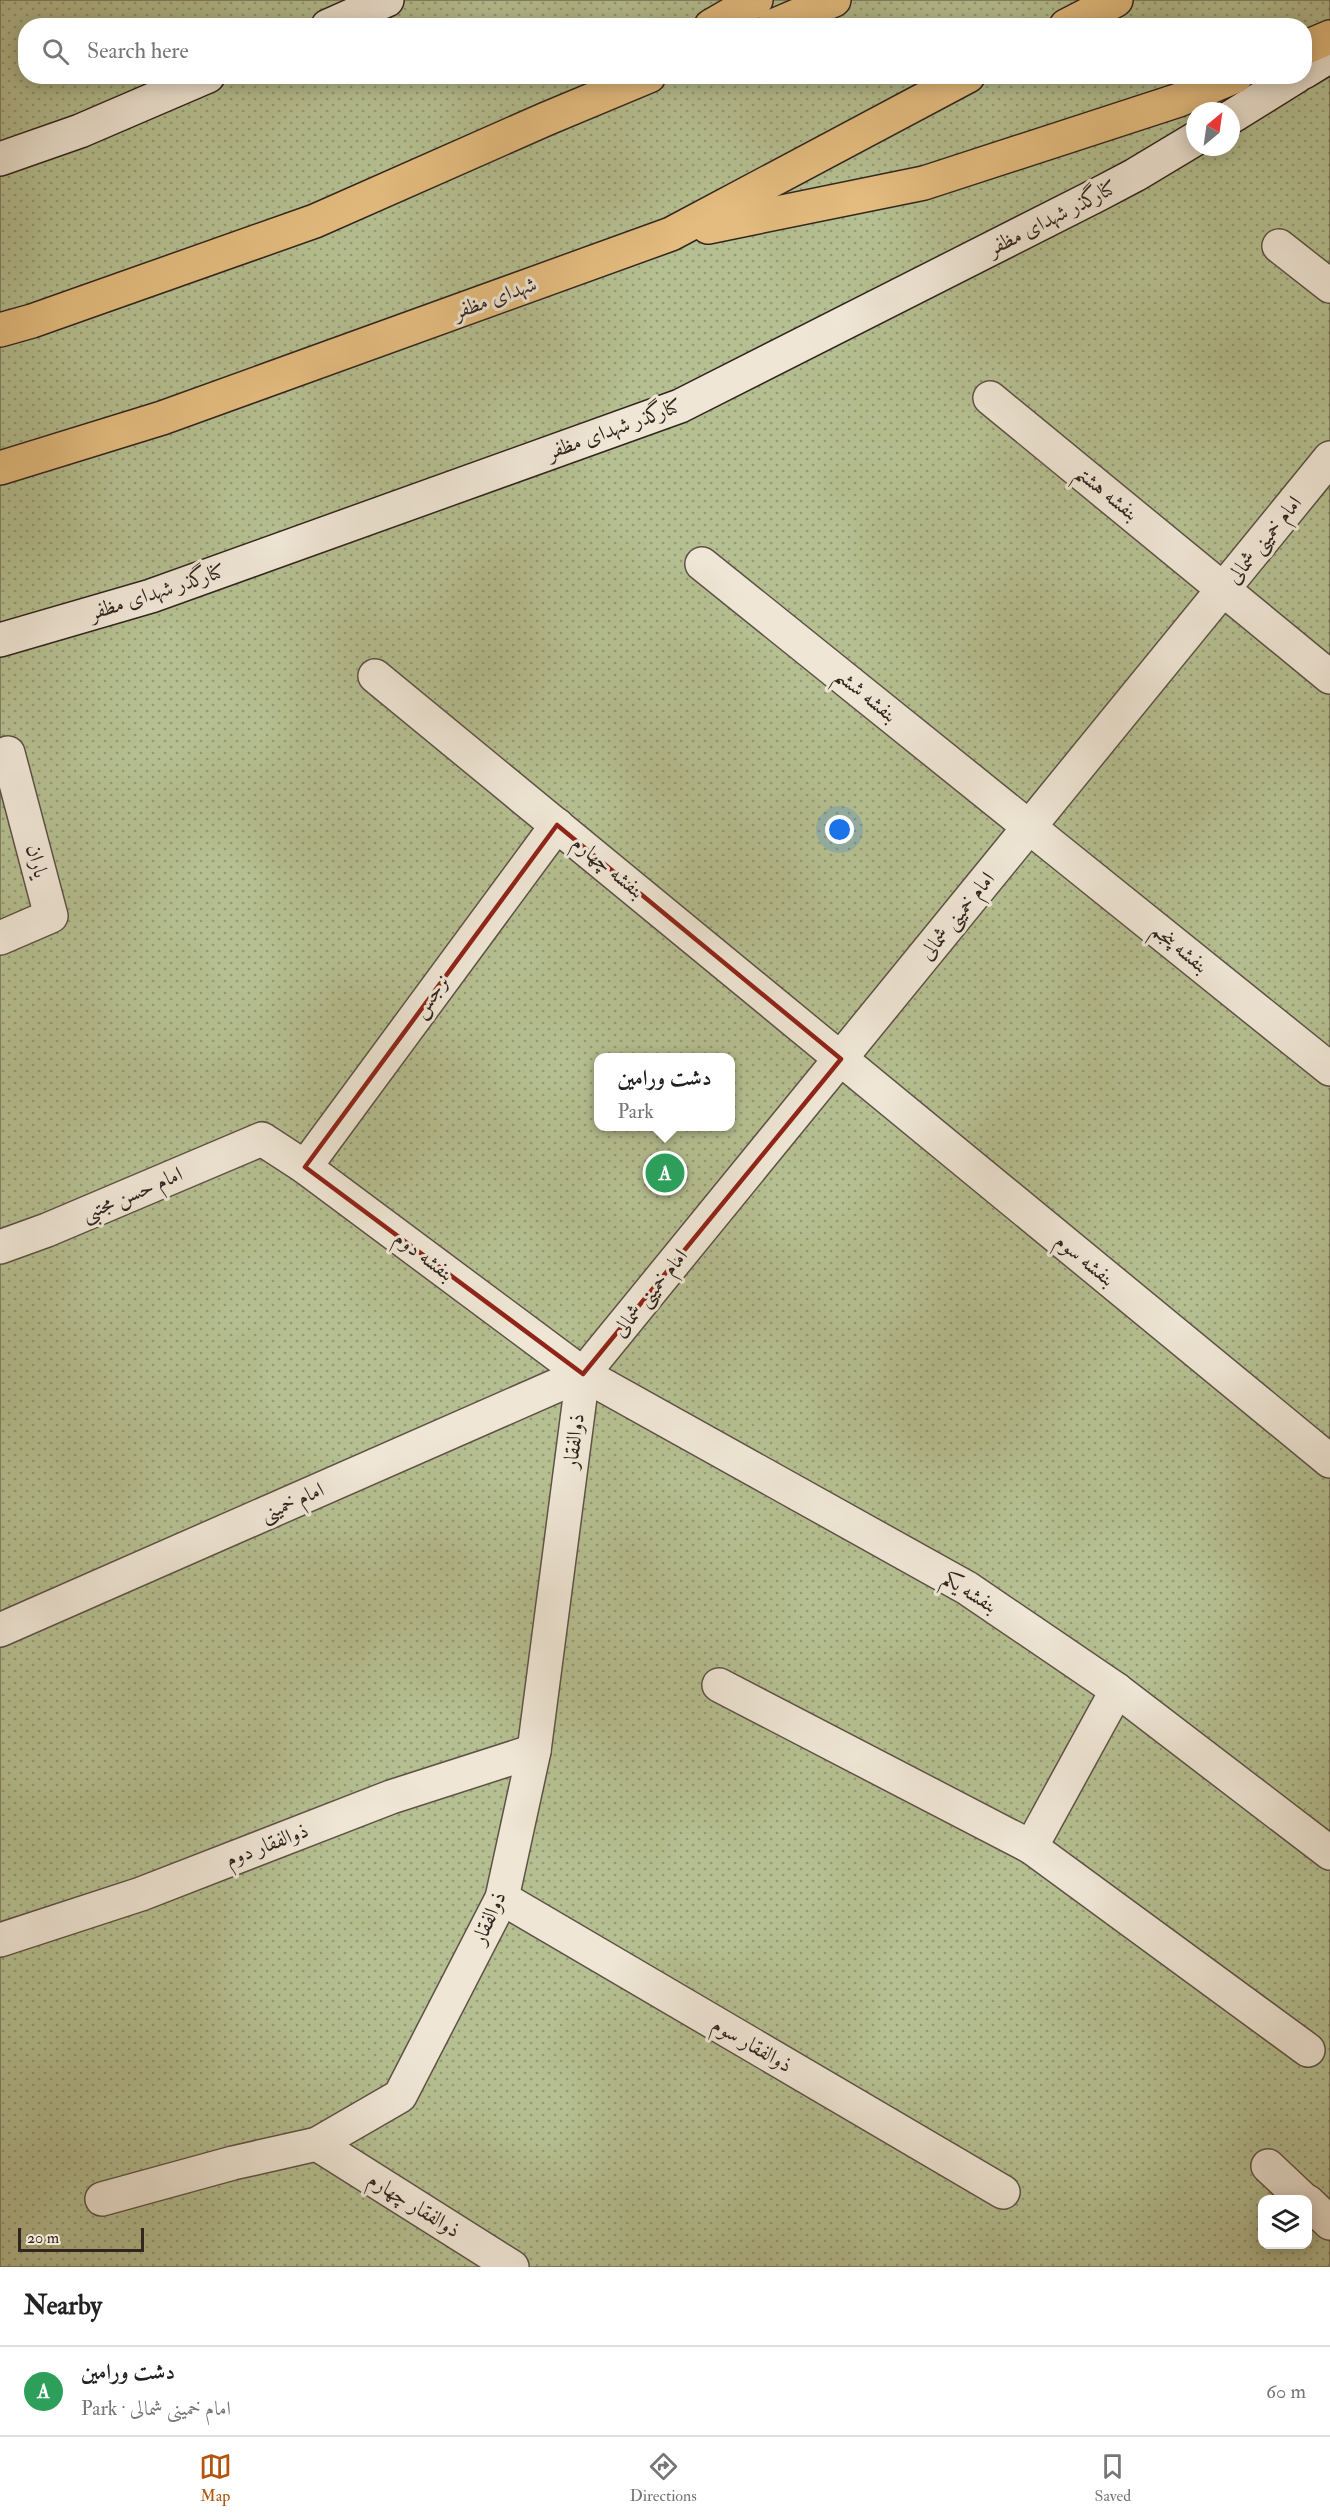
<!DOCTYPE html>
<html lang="en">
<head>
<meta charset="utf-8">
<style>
	body { margin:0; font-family:"IM FELL Double Pica",Amiri,serif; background:#f2f2f2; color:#222 }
	.controls { position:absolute; right:18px; bottom:18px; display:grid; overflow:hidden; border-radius:12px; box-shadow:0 3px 15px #0003 }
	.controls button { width:54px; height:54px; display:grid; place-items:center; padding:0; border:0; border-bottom:2px solid #e0e0e0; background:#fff; color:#222; font:30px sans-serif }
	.compass { position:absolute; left:1186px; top:102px; width:54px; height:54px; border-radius:50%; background:#fff; box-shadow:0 3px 15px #0003; rotate:29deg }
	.scale { position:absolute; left:18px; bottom:15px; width:126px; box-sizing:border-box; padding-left:6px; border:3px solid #31251f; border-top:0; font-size:16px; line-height:21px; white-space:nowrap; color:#31251f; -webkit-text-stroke:4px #efe6d5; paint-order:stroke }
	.you { position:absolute; left:840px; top:830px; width:21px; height:21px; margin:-15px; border:4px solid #fff; border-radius:50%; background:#1a73e8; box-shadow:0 0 0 9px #1a73e833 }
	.badge { display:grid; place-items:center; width:39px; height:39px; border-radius:50%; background:#b45309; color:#fff; font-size:20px; font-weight:700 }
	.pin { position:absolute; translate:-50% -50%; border:3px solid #fff; box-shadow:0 2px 6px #0006 }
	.popup { position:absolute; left:594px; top:1053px; width:141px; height:78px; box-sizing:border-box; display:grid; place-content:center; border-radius:12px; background:#fff; filter:drop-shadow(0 2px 4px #0005); font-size:20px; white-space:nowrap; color:#767676 }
	.popup b { font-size:22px; color:#222 }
	.popup::after { content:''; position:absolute; left:50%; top:100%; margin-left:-12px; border:12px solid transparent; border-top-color:#fff }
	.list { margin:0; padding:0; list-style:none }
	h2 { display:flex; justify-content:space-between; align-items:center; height:78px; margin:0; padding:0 24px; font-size:26px }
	h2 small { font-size:20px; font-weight:400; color:#767676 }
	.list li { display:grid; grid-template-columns:39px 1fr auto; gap:18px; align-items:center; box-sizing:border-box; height:90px; padding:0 24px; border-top:2px solid #e0e0e0 }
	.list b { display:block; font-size:22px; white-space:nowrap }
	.list p { margin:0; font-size:20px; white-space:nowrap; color:#767676 }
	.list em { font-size:20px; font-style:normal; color:#767676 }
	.icon { flex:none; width:33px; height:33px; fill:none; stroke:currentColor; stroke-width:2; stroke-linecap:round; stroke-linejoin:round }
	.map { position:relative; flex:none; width:1330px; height:2267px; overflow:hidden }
	.search { position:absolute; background:#fff; box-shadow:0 3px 15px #0003; left:18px; right:18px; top:18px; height:66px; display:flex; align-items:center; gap:15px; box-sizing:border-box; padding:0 21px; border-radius:24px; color:#767676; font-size:22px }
	.sheet { height:168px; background:#fff }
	nav { display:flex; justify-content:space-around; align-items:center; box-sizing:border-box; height:84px; border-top:2px solid #e0e0e0; background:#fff; font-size:16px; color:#767676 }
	nav a { display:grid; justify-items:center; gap:3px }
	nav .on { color:#b45309 }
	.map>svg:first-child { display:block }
	.park { fill:url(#park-dots); stroke:#737258; stroke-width:1.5; fill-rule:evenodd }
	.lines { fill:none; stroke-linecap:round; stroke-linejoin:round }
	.minor-casing { stroke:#5e5247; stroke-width:36 }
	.tertiary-casing { stroke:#5e5247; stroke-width:36 }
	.secondary-casing { stroke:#31251f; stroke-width:36 }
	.primary-casing { stroke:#31251f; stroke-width:36 }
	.minor { stroke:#efe6d5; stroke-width:33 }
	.tertiary { stroke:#efe6d5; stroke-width:33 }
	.secondary { stroke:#efe6d5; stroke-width:33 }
	.primary { stroke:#e4bc7f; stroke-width:33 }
	.marked { fill:none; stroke:#8f2418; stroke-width:4.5; stroke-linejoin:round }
	.labels { text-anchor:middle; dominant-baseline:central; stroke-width:6; stroke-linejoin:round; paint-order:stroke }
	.street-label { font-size:21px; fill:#31251f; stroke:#efe6d5 }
</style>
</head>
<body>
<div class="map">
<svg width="1330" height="2267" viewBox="0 0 1330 2267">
	<defs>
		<pattern id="park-dots" width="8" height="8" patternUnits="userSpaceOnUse" patternTransform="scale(1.5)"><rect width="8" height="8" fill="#b5bf91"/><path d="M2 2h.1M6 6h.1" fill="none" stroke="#949b76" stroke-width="1.8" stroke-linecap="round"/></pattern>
	</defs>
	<rect width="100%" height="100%" fill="#e7d8be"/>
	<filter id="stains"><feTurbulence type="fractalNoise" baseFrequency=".00333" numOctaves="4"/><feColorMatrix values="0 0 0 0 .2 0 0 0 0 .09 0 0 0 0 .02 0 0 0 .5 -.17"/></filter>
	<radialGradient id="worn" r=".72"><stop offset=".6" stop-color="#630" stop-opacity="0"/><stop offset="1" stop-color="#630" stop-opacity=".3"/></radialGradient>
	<path class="park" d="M0,0H1330V2267H0ZM26,26H1304V76H26ZM1195,111H1231V147H1195ZM599,1058H731V1126H599ZM1262,2200H1308V2244H1262Z"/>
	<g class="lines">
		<defs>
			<g id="minor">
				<path d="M1279,246L1330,286"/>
				<path d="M990,398L1330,677"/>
				<path d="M702,564L1330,1069"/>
				<path d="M375,676L1330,1461"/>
				<path d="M0,938L51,916L8,753"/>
				<path d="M305,1167L557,825"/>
				<path d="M0,1247L47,1230L262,1139L305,1167L583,1374L967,1588L1117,1690L1330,1853"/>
				<path d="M583,1374L1330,458"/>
				<path d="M719,1685L1031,1847L1308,2050"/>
				<path d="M1031,1847L1117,1690"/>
				<path d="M502,1898L1003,2192"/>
				<path d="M0,1940L141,1894L391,1797L534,1751"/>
				<path d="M317,2144L512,2267"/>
				<path d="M1268,2166L1304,2200"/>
				<path d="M102,2199L233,2163L317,2144L400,2096L502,1898L534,1751L583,1374"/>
				<path d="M1308,2202L1330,2223"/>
			</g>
			<path id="tertiary" d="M0,1630L583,1374"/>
			<g id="secondary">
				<path d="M328,26L387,0"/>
				<path d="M1304,72L1330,56"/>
				<path d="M1231,117L1297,76"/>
				<path d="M0,159L80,131L208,76"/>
				<path d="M0,640L151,596L680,406L1097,195L1135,175L1195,139"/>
			</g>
			<g id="primary">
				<path d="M711,26L756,0"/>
				<path d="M773,26L834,0"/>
				<path d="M1066,26L1116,0"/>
				<path d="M1304,48L1330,37"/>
				<path d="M708,227L924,183L1179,100L1236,76"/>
				<path d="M0,330L32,321L315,221L546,119L649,76"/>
				<path d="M0,468L162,418L671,234L968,76"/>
			</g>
		</defs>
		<use href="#minor" class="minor-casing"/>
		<use href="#tertiary" class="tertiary-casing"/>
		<use href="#secondary" class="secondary-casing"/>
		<use href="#primary" class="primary-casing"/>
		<use href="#minor" class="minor"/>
		<use href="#tertiary" class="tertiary"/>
		<use href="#secondary" class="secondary"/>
		<use href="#primary" class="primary"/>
	</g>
	<path class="marked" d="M557,825L841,1059L583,1374L305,1167Z"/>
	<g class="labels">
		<g class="street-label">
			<text transform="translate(1052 218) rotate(-27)">کنارگذر شهدای مظفر</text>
			<text transform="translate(495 298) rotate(-20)">شهدای مظفر</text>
			<text transform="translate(614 429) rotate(-20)">کنارگذر شهدای مظفر</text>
			<text transform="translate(1107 493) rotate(39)">بنفشه هشتم</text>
			<text transform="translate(1264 540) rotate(-51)">امام خمینی شمالی</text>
			<text transform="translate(157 592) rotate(-18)">کنارگذر شهدای مظفر</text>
			<text transform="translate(866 695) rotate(39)">بنفشه ششم</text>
			<text transform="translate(37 861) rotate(75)">یاران</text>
			<text transform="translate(608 867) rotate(39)">بنفشه چهارم</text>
			<text transform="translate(957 916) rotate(-51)">امام خمینی شمالی</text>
			<text transform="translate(1180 948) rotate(39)">بنفشه پنجم</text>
			<text transform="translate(431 996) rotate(-54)">نرجس</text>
			<text transform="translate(132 1194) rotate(-23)">امام حسن مجتبی</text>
			<text transform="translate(424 1256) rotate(37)">بنفشه دوم</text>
			<text transform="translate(1085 1260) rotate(39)">بنفشه سوم</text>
			<text transform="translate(650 1293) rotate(-51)">امام خمینی شمالی</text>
			<text transform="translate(574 1441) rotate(-83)">ذوالفقار</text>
			<text transform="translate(292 1502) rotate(-24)">امام خمینی</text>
			<text transform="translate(970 1592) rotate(32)">بنفشه یکم</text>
			<text transform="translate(267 1845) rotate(-21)">ذوالفقار دوم</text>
			<text transform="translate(489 1918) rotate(-66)">ذوالفقار</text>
			<text transform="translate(752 2045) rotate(30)">ذوالفقار سوم</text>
			<text transform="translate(414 2205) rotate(32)">ذوالفقار چهارم</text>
		</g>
	</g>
	<rect width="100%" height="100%" filter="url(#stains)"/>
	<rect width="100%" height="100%" fill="url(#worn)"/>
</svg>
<div class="controls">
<button><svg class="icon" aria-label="layers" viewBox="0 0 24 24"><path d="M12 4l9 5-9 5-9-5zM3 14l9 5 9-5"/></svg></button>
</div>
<svg class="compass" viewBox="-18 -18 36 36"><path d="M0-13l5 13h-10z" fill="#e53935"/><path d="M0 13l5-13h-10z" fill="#767676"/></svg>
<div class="scale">20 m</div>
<div class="you"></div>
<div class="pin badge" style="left:665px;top:1173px;background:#2e9e5b">A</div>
<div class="popup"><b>دشت ورامین</b>Park</div>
<div class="search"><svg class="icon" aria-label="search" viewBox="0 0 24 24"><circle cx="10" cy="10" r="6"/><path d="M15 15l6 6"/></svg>Search here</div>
</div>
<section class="sheet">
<h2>Nearby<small></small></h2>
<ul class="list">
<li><span class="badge" style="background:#2e9e5b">A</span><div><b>دشت ورامین</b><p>Park · امام خمینی شمالی</p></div><em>60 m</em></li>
</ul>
</section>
<nav>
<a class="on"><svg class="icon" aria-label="map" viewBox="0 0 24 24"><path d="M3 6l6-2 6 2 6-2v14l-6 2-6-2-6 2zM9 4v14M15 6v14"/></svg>Map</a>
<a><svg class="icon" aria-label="directions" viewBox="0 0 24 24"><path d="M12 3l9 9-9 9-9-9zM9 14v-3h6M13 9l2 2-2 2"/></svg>Directions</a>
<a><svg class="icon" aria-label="saved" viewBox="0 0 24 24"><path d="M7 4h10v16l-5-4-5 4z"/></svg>Saved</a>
</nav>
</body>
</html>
